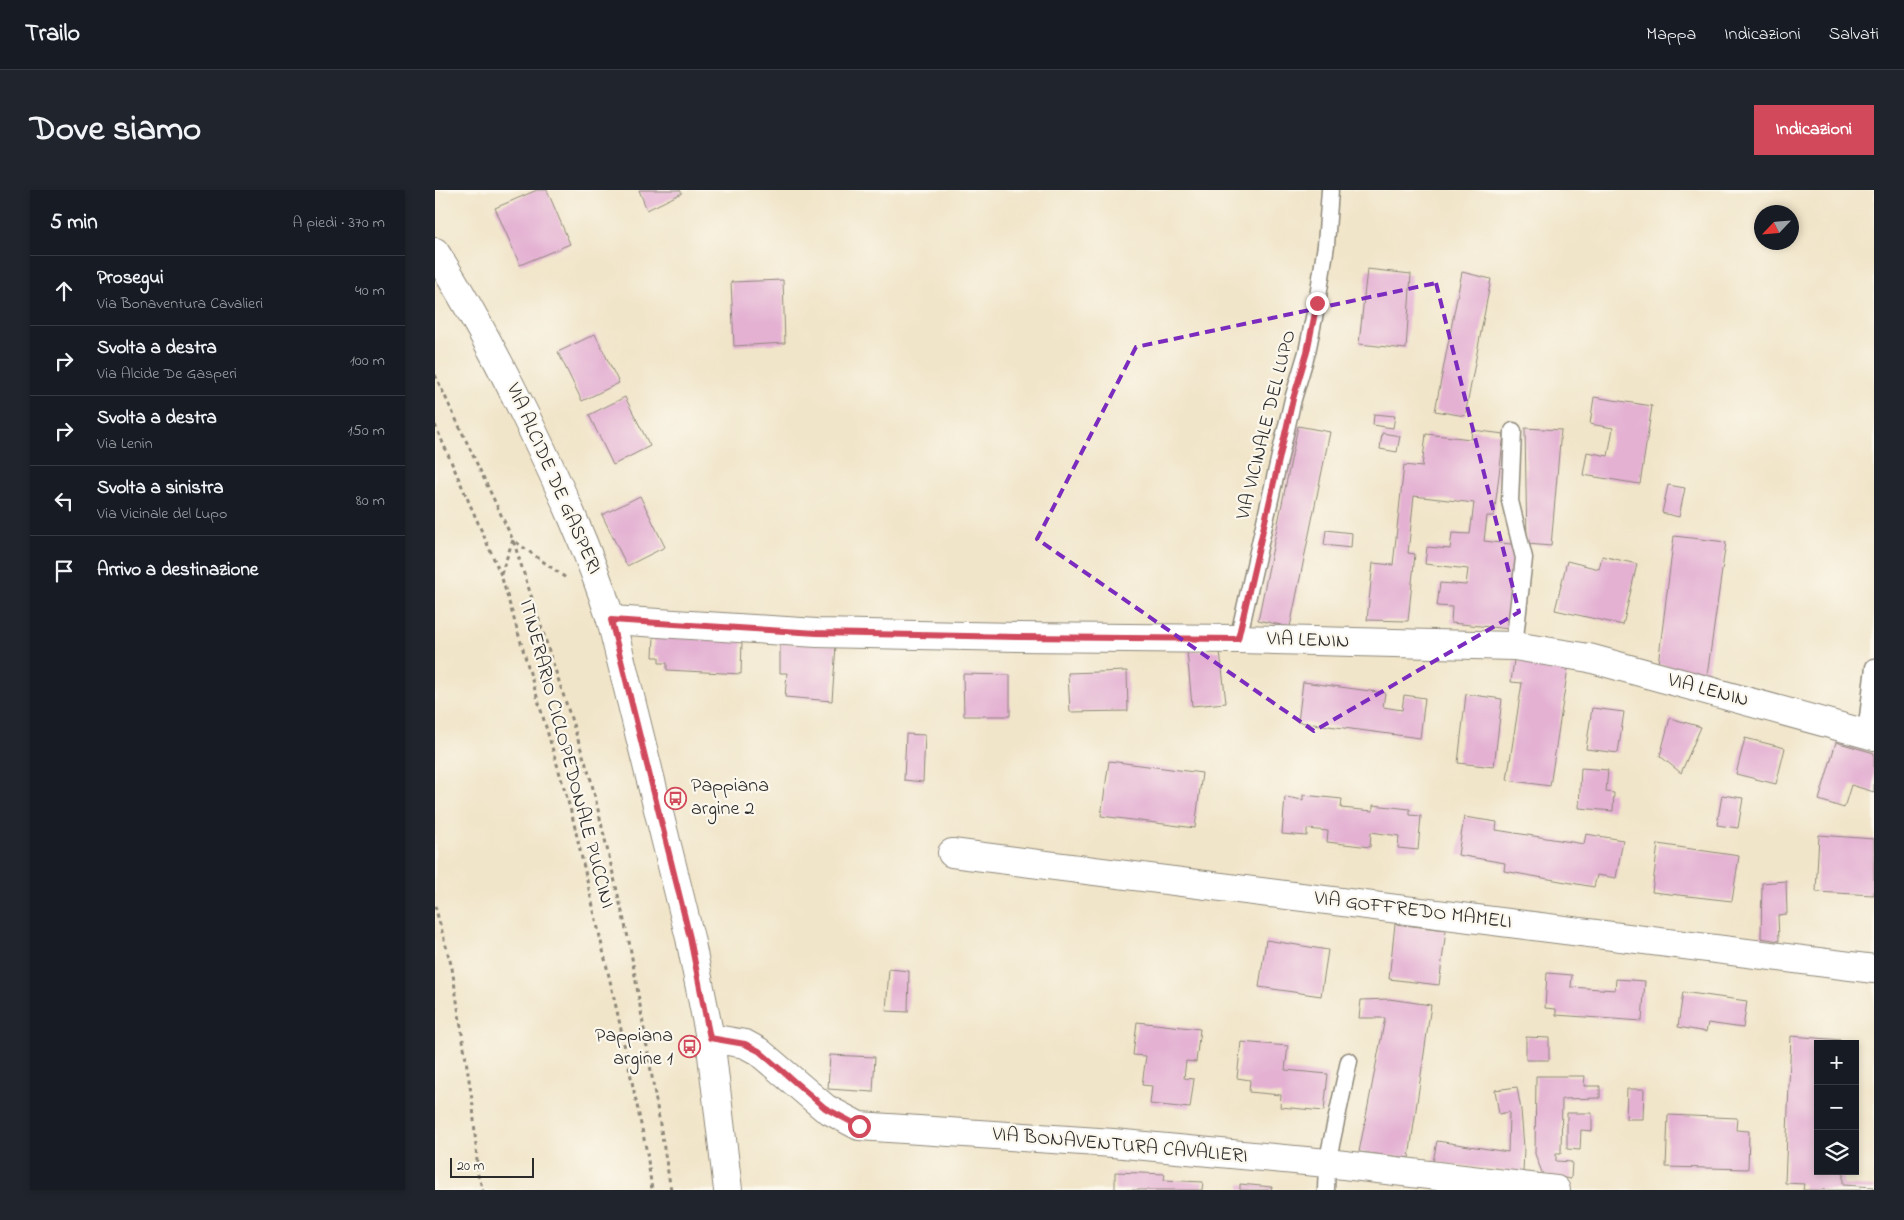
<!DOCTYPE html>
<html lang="it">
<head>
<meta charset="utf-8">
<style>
	body { margin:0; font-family:"Indie Flower",sans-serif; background:#20242c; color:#f1f3f6 }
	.controls { position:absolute; right:15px; bottom:15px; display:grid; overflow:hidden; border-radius:0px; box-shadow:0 2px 8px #0003 }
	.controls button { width:45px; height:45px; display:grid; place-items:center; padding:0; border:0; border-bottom:1px solid #363941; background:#171b24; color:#f1f3f6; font:25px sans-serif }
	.compass { position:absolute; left:1319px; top:15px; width:45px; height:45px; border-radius:50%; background:#171b24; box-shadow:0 2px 8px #0003; rotate:244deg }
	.scale { position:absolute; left:15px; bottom:12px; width:84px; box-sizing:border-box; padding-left:5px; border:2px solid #2b2b2b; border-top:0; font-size:14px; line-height:18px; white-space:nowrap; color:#2b2b2b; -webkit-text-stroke:4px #fbf7ec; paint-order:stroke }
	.stop { position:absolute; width:15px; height:15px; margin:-11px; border:4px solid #d1495b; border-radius:50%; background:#fff }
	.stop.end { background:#d1495b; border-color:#fff; box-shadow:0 1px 5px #0008 }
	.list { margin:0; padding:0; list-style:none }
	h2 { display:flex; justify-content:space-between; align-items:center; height:65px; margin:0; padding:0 20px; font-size:21px }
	h2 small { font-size:16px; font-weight:400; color:#9ea1a6 }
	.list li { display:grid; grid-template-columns:32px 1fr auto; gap:15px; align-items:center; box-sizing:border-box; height:70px; padding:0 20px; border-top:1px solid #363941 }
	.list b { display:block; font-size:19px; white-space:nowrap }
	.list p { margin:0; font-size:16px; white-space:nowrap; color:#9ea1a6 }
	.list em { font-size:16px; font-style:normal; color:#9ea1a6 }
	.icon { flex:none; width:28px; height:28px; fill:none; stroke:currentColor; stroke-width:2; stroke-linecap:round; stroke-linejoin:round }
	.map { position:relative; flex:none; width:1439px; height:1000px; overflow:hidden; border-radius:0px }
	header { display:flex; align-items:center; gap:30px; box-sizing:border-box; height:70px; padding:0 25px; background:#171b24; border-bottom:1px solid #363941 }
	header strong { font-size:24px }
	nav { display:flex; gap:28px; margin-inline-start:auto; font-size:18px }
	.intro { display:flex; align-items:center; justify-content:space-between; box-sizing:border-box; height:120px; padding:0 30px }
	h1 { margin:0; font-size:35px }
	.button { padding:12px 22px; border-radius:0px; background:#d1495b; color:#fff; font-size:18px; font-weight:700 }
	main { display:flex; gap:30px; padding:0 30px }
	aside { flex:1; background:#171b24; border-radius:0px; box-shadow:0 2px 8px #0003 }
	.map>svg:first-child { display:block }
	.building { fill:#e4b1d3 }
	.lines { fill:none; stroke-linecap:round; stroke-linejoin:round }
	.service-casing { stroke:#8e887a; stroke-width:19 }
	.minor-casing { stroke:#8e887a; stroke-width:30 }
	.tertiary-casing { stroke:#8e887a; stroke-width:30 }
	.path { stroke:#8e887a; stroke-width:3; stroke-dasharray:4 4; stroke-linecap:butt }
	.service { stroke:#fff; stroke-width:16 }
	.minor { stroke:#fff; stroke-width:28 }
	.tertiary { stroke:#fff; stroke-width:28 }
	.route { stroke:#d1495b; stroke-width:6 }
	.marked { fill:none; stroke:#7b2cbf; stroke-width:4; stroke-dasharray:10 6; stroke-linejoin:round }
	.labels { text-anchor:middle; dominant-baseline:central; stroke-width:4.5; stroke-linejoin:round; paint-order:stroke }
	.street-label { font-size:20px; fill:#2b2b2b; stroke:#fbf7ec }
	.poi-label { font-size:20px; fill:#2b2b2b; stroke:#fbf7ec; text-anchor:start }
</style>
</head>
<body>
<header>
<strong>Trailo</strong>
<nav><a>Mappa</a><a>Indicazioni</a><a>Salvati</a></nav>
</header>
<div class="intro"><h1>Dove siamo</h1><a class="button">Indicazioni</a></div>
<main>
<aside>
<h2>5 min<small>A piedi · 370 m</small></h2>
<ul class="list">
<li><svg class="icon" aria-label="ahead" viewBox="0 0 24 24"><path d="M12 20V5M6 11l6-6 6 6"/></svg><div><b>Prosegui</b><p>Via Bonaventura Cavalieri</p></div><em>40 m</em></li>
<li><svg class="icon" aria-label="right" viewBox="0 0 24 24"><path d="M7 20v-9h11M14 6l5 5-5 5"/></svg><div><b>Svolta a destra</b><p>Via Alcide De Gasperi</p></div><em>100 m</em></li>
<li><svg class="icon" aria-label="right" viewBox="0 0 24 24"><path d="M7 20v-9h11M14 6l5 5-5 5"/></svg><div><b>Svolta a destra</b><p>Via Lenin</p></div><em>150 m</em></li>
<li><svg class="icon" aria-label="left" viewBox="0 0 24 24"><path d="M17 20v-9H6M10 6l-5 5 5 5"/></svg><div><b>Svolta a sinistra</b><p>Via Vicinale del Lupo</p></div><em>80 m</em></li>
<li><svg class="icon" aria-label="arrive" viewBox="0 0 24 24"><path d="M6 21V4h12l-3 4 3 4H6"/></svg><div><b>Arrivo a destinazione</b></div></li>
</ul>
</aside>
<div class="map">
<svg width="1439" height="1000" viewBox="0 0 1439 1000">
	<rect width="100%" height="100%" fill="#fbf7ec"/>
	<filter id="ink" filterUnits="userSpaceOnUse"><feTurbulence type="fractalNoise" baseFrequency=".02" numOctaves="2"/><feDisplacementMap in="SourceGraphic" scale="10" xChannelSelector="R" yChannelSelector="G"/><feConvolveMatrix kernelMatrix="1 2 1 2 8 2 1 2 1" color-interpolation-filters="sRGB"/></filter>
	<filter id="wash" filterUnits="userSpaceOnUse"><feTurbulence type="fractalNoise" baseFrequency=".0096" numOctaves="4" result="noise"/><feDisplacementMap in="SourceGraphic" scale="20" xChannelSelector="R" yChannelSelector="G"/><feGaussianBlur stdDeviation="1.12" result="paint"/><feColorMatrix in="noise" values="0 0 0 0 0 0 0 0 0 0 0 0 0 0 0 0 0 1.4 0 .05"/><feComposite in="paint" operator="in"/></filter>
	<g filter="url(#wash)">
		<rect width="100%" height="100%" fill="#f1e5c9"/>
		<g id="blocks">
			<g class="building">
				<path d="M102,0H112L135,54L85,75L60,18Z"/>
				<path d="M204,0H245L247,3L212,20Z"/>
				<path d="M932,79L976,84L971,159L924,154Z"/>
				<path d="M1027,82L1056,89L1030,226L1000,221Z"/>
				<path d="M348,90L350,153L299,156L296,92Z"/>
				<path d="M160,144L184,193L147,211L123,162Z"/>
				<path d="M190,207L215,256L178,275L154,225Z"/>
				<path d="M1159,207L1217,216L1205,294L1148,285L1152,262L1173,266L1178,238L1155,234Z"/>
				<path d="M939,224L960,226L958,238L938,235Z"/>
				<path d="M863,236L895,242L855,437L823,430Z"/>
				<path d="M1090,238L1126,240L1116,356L1092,354Z"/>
				<path d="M1037,240L1069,244L1059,326H1052L1049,351L1084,355L1075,439L1016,433L1017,417L1002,416L1005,393L1031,395L1033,379L990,374L992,357L1015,359L1017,343L1035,344L1039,313L979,306L973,363L980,364L973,431L932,430L938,373L958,375L969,275L987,277L991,244L1036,249Z"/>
				<path d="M947,243L965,246L962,262L945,259Z"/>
				<path d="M1233,295L1250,298L1244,327L1227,323Z"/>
				<path d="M205,306L230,357L192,376L167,325Z"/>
				<path d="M891,340L917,343L916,358L889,355Z"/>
				<path d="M1239,346L1291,352L1272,486L1223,474Z"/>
				<path d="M1167,366L1202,374L1188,435L1120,420L1132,371L1164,379Z"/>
				<path d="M219,446L307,451L306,484L232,480V473H224V467H218Z"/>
				<path d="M345,453L401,455L397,511L350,507L352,483H345Z"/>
				<path d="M752,461H785L791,513L757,516Z"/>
				<path d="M1079,470L1133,478L1115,596L1072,590L1087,493L1076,492Z"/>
				<path d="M692,481L693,521L635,522L633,483Z"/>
				<path d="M528,484L575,485V526H529Z"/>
				<path d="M868,492L950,503L948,517L967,520L969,505L990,508L985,548L863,532Z"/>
				<path d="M1031,504L1067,509L1059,577L1023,573Z"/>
				<path d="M1157,518L1189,522L1183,563L1151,559Z"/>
				<path d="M1235,528L1266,537L1246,583L1225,566Z"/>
				<path d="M471,544L490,545L488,592L469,590Z"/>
				<path d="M1310,548L1350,558L1341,594L1301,584Z"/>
				<path d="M1401,552L1439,563V602L1416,595L1409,618L1384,610Z"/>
				<path d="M674,571L767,583L760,638L666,626Z"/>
				<path d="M1146,578L1173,580L1171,602L1179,603L1178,621L1144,618Z"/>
				<path d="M868,605L907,609L906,618L938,621V615L975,619V625L986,626L983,660L963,658L964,646L936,642L935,657L892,652L893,641L872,639V646L847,644L850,607L868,610Z"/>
				<path d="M1287,605L1308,608L1303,638L1282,635Z"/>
				<path d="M1029,627L1062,632L1061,640L1149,654L1151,644L1188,650L1181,688L1162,685L1159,697L1069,681L1070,673L1023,665Z"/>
				<path d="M1384,645L1439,649V705L1381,702Z"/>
				<path d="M1223,654L1304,666L1297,711L1217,702Z"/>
				<path d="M1351,691L1352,724L1343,725L1344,751L1326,748L1327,693Z"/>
				<path d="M960,734L1011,740L1004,795L954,789Z"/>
				<path d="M831,750L893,760L886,806L824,797Z"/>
				<path d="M454,779L474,781L473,822L451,821Z"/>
				<path d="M1112,783L1137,785L1136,797L1180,800L1181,789L1210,791L1207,831L1121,825V819L1110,818Z"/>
				<path d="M1248,802L1312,811L1308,838L1273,833L1271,842L1243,837Z"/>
				<path d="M954,809L996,815L974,968L924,962L950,828H924L926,810Z"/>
				<path d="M702,832L765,839L761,872L751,871L749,888L759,889L755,918L715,914L717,896L707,895L711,866L698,865Z"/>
				<path d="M1356,846L1406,850V854H1383V981H1408V995L1439,997V1000H1368L1369,994L1350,993Z"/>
				<path d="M1091,847L1114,848V870H1091Z"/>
				<path d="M806,852L853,856L850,880L893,884L889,921L845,917L846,905L814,902L815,890L802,888Z"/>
				<path d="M395,865L440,867L438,902L393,899Z"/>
				<path d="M1101,886H1150L1149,896H1165V908L1127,909L1126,964H1121V971L1137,972L1136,989L1108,985L1100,964Z"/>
				<path d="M1082,897L1086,920L1089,957L1088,983L998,972L1002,951L1073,962L1074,922L1064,924L1060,900Z"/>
				<path d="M1192,899H1209L1208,929H1191Z"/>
				<path d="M1132,923H1157V941L1146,940L1145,960L1132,959Z"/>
				<path d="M1233,925L1302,928L1301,940L1314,941L1313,979L1231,977Z"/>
				<path d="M680,982L730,984L729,990L768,992L767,1000H680Z"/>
				<path d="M805,994L837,997L836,1000H805Z"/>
			</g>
		</g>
	</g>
	<g filter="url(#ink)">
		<use href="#blocks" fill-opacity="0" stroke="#8e887a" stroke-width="1"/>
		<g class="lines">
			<defs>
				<g id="service">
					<path d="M1078,241L1075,311L1089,368L1079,456"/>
					<path d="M803,449L858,209L872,162L882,113L891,55L895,0"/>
					<path d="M1431,544L1439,477"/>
					<path d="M891,1000L892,973L914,871"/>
				</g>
				<g id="minor">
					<path d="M517,663L1439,779"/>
					<path d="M275,848L310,854L323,861L390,918L424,936L678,953L892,973L1121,1000"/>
				</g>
				<g id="tertiary">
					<path d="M0,62C35,116 64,172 92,229C124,295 154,360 176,430L255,748L275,848L293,1000"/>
					<path d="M176,430L382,443L582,447L803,449L1079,456L1154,468L1439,546"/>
				</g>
			</defs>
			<use href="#service" class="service-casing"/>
			<use href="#minor" class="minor-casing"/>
			<use href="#tertiary" class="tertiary-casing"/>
			<g class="path">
				<path d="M0,185L78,350L156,590L195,756L236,1000"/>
				<path d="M0,235L66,385L137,625L184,830L212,963L217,1000"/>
				<path d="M66,384L78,350L131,388"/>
				<path d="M0,716L17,778L38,916L43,985L48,1000"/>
			</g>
			<use href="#service" class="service"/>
			<use href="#minor" class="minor"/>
			<use href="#tertiary" class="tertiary"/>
		</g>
	</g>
	<g class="lines" filter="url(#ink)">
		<path class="route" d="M424,936L390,918L324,861L310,854L275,848L255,748L176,430L382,443L582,447L803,449L858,209L872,162L882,113"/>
	</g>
	<path class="marked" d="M1001,93L1084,422L879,541L602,349L701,157Z"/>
	<defs>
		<symbol id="bus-ring" viewBox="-11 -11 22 22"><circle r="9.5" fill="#fbf7ec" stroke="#d1495b" stroke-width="1.5"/><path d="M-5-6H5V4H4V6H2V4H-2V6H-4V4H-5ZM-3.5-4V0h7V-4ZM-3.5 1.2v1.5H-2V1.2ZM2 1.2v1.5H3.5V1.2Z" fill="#d1495b"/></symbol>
	</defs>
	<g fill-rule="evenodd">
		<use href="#bus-ring" x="228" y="596" width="25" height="25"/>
		<use href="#bus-ring" x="242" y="844" width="25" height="25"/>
	</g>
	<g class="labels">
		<g class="street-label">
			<text transform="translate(832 235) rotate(-76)">VIA VICINALE DEL LUPO</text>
			<text transform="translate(118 289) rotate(66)">VIA ALCIDE DE GASPERI</text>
			<text transform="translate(873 451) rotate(2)">VIA LENIN</text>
			<text transform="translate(1273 501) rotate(15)">VIA LENIN</text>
			<text transform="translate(131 564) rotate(75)">ITINERARIO CICLOPEDONALE PUCCINI</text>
			<text transform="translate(978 721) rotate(7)">VIA GOFFREDO MAMELI</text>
			<text transform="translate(685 956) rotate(5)">VIA BONAVENTURA CAVALIERI</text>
		</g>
		<g class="poi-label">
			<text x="256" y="596">Pappiana<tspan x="256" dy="23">argine 2</tspan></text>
			<text x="238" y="846" text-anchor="end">Pappiana<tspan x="238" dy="23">argine 1</tspan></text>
		</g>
	</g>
</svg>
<div class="controls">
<button>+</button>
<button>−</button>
<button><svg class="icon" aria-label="layers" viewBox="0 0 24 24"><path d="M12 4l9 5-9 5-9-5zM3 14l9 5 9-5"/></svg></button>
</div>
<svg class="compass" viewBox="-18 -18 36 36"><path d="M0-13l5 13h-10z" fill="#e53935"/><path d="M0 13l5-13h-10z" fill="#9ea1a6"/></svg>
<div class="scale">20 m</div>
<div class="stop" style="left:424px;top:936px"></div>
<div class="stop end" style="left:882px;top:113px"></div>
</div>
</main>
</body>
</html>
